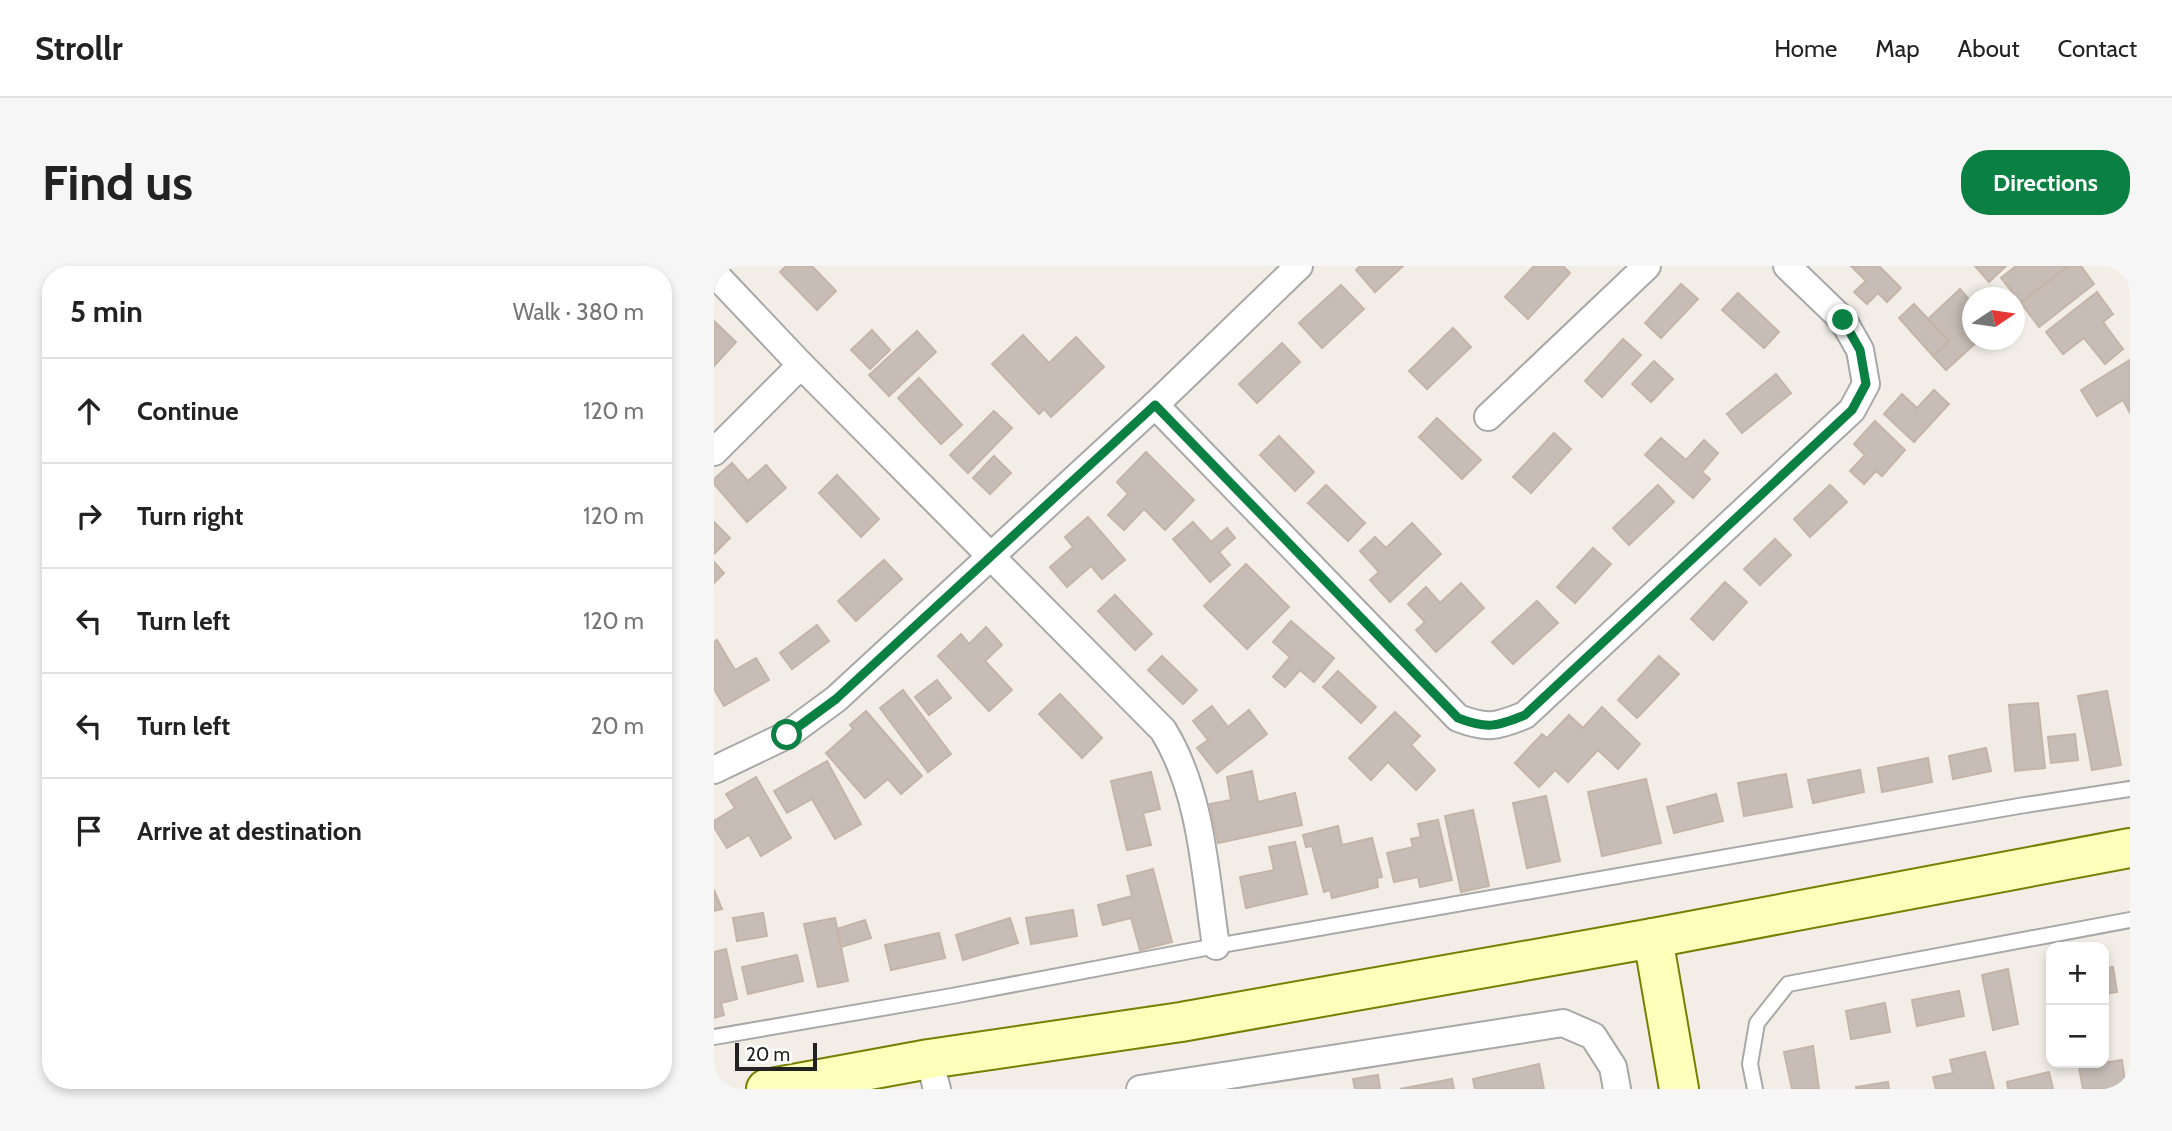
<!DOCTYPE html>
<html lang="en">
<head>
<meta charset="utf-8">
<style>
	body { margin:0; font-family:Cabin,sans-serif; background:#f6f6f6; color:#222 }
	.controls { position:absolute; right:21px; bottom:21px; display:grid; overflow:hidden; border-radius:14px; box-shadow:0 4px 10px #0003 }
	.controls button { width:63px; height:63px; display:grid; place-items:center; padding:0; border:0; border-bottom:2px solid #e0e0e0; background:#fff; color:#222; font:35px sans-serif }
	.compass { position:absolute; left:1248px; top:21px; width:63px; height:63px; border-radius:50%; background:#fff; box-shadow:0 4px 10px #0003; rotate:77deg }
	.scale { position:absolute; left:21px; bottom:18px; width:82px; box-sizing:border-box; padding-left:7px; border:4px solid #212121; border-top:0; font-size:19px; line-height:24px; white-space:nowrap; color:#212121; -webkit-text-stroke:5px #fff; paint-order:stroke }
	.stop { position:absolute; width:21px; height:21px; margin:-16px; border:5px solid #0b8043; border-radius:50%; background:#fff }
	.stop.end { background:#0b8043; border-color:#fff; box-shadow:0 2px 7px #0008 }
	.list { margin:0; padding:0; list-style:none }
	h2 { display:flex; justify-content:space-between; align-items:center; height:91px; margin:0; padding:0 28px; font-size:30px }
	h2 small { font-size:23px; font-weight:400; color:#767676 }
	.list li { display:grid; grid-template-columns:46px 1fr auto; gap:21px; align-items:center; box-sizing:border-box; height:105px; padding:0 28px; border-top:2px solid #e0e0e0 }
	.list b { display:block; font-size:26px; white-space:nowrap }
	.list em { font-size:23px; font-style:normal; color:#767676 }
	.icon { flex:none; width:38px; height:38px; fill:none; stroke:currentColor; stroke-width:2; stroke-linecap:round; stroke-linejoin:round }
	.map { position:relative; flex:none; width:1416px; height:823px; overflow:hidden; border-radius:28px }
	header { display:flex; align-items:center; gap:42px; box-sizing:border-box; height:98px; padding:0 35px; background:#fff; border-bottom:2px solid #e0e0e0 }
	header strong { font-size:33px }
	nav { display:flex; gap:38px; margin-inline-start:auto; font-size:24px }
	.intro { display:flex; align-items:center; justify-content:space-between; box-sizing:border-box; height:168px; padding:0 42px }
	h1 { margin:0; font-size:49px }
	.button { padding:18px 32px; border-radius:28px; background:#0b8043; color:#fff; font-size:24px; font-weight:700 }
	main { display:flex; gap:42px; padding:0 42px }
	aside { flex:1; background:#fff; border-radius:28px; box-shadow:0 4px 10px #0003 }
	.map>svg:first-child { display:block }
	.building { fill:#c7bdb6; stroke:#c5b4a8; stroke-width:2 }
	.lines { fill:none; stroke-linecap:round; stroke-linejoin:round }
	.lane-casing { stroke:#a8a8a8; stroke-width:18 }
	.street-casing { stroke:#a8a8a8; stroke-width:30 }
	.secondary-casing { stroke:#758000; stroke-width:42 }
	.lane { stroke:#fff; stroke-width:14 }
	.street { stroke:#fff; stroke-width:26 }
	.secondary { stroke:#fcfeb9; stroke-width:38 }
	.route { stroke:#0b8043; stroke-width:9 }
</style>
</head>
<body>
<header>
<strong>Strollr</strong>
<nav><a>Home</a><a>Map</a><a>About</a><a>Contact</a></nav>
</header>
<div class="intro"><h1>Find us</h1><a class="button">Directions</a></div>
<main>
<aside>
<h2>5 min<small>Walk · 380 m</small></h2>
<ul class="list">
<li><svg class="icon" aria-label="ahead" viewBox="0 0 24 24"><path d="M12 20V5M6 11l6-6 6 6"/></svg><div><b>Continue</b></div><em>120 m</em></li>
<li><svg class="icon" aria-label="right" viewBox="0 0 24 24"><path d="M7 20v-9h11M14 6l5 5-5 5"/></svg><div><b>Turn right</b></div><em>120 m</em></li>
<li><svg class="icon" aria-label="left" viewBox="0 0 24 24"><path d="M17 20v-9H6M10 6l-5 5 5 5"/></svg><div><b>Turn left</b></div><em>120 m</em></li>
<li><svg class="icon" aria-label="left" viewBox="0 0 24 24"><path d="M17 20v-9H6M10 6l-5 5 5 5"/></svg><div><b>Turn left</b></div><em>20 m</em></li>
<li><svg class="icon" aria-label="arrive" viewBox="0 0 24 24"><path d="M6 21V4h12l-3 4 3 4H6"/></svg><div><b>Arrive at destination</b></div></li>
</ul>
</aside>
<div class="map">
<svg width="1416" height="823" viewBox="0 0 1416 823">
	<rect width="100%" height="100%" fill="#f2eee7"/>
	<g class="building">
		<path d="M72,0H98L122,25L103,44L66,6Z"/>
		<path d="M646,0H689L661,26L642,4Z"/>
		<path d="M820,0H849L856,7L814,53L791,31Z"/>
		<path d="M1137,0H1165L1187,22L1173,36L1164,27L1153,38L1140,26L1152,15Z"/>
		<path d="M1261,0H1292L1275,16Z"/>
		<path d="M1302,0H1354L1307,37L1287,12Z"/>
		<path d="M1354,0H1367L1380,18L1325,61L1307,37Z"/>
		<path d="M967,18L984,33L947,72L931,57Z"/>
		<path d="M627,19L650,43L608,82L585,57Z"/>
		<path d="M1246,23L1258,37V74H1265L1232,104L1219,90L1235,75L1214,53Z"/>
		<path d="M1383,26L1399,48L1389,56L1409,83L1391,98L1370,72L1349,88L1332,66Z"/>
		<path d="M1024,27L1065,66L1050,82L1008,44Z"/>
		<path d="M1200,38L1235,75L1219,90L1185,52Z"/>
		<path d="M0,55L22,76L0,100Z"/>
		<path d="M739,62L757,81L713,123L695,105Z"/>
		<path d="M158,64L176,84L156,103L137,84Z"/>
		<path d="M203,65L222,86L175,130L155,109Z"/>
		<path d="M309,69L335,97L362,71L390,101L337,151L330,143L325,148L278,98Z"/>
		<path d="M909,73L927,89L888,131L871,115Z"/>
		<path d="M568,77L586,96L543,137L525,118Z"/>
		<path d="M1416,94V147L1409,134L1383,150L1367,124Z"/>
		<path d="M940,95L959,113L937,136L918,118Z"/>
		<path d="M1062,108L1077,127L1028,167L1013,148Z"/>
		<path d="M205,112L248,159L227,178L184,132Z"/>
		<path d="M1220,124L1235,138L1200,176L1170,148L1188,128L1203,142Z"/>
		<path d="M280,145L298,162L254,207L236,189Z"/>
		<path d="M723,152L767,194L748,213L705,171Z"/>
		<path d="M1161,155L1191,184L1168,210L1162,205L1150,218L1136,205L1151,189L1140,178Z"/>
		<path d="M840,167L857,183L817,227L799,211Z"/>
		<path d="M565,170L600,206L581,225L546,189Z"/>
		<path d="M947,172L972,194L990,174L1004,187L988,206L996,213L979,232L931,189Z"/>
		<path d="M432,186L480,234L451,264L430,243L410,264L394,249L414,228L403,216Z"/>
		<path d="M280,190L297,207L276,228L259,212Z"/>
		<path d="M18,197L34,215L52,199L72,222L33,256L0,218V213Z"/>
		<path d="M123,209L165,253L147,271L105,227Z"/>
		<path d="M612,219L651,257L634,275L594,237Z"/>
		<path d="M944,219L960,236L915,279L899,262Z"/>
		<path d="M1116,219L1133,236L1096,271L1080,253Z"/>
		<path d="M374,251L411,294L388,313L377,300L353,321L336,301L359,281L351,271Z"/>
		<path d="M0,256L16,272L0,288Z"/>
		<path d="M479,256L497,276L513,262L521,272L505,286L516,299L496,316L459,273Z"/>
		<path d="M698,257L727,288L676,336L656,314L665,306L646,285L661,271L672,282Z"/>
		<path d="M1061,273L1077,289L1046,319L1030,303Z"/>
		<path d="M879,282L897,298L861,337L843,321Z"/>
		<path d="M170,294L188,313L142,355L124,335Z"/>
		<path d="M0,296L10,307L0,317Z"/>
		<path d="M532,298L575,341L533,383L490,340Z"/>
		<path d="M1011,316L1033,336L999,374L977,353Z"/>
		<path d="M747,317L770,342L722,386L702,364L711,356L694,338L712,321L726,337Z"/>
		<path d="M401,329L438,368L421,384L384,345Z"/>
		<path d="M823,335L844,357L799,398L778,376Z"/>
		<path d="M577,355L620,392L600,416L586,404L571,421L559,411L576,391L559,376Z"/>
		<path d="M103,359L115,375L78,403L66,387Z"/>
		<path d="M272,361L288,379L271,395L298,424L275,445L224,390L247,368L255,378Z"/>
		<path d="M3,374L21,404L42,392L55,414L10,440L0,423V376Z"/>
		<path d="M448,390L483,424L469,438L434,404Z"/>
		<path d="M945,390L965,408L923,452L904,434Z"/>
		<path d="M624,405L662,441L647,457L609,421Z"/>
		<path d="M223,414L237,432L215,449L201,431Z"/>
		<path d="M189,424L237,488L214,506L166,442Z"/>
		<path d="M1393,425L1407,499L1378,504L1364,430Z"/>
		<path d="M346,428L388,472L368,492L325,448Z"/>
		<path d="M1324,437L1331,502L1301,505L1295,439Z"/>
		<path d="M498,440L514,461L535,444L553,468L503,507L483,482L494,474L479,455Z"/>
		<path d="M888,441L926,478L904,503L884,484L854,516L841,504L825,521L801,497L828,468L833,472L855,449L869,462Z"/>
		<path d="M152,445L208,510L187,528L174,513L151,532L112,487L139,463L136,459Z"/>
		<path d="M681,446L706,470L697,479L721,504L702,524L674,496L657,514L635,492Z"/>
		<path d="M1361,468L1364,494L1337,497L1334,471Z"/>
		<path d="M1272,482L1277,505L1239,513L1235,490Z"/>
		<path d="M1214,492L1218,516L1168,526L1164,502Z"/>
		<path d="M113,495L147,558L121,573L98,533L73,547L60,525Z"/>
		<path d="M1146,504L1150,526L1099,537L1094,514Z"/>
		<path d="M538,505L544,536L581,527L588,559L504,577L496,538L517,534L513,511Z"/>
		<path d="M437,506L446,543L429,547L437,579L413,584L397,515Z"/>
		<path d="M1072,508L1078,541L1030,550L1024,517Z"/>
		<path d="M42,511L77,572L47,590L35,569L13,582L0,561V555L21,542L12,528Z"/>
		<path d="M932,513L947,577L888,590L874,526Z"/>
		<path d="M1002,528L1009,555L960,567L953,541Z"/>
		<path d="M832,530L846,595L813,602L799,537Z"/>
		<path d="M759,544L775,620L747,626L731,550Z"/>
		<path d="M724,554L738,614L706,621L704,611L680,616L673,587L699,581L697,573L707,571L704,558Z"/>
		<path d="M624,560L628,579L658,572L668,611L663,612L664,621L618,632L616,624L610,626L598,580L592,581L589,569Z"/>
		<path d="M581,576L593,628L532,642L526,611L560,604L555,581Z"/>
		<path d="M439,603L458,676L426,684L417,652L389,659L384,639L418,630L413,610Z"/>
		<path d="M0,624L8,643L0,645Z"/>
		<path d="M359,644L363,670L317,678L312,652Z"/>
		<path d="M49,647L53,670L23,675L19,652Z"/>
		<path d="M121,652L134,715L104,721L90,658Z"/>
		<path d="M296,652L304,677L249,694L242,669Z"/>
		<path d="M151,654L157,672L127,681L123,663Z"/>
		<path d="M225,667L231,692L177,704L171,679Z"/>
		<path d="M12,683L23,733L7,737L10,749L0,752V686Z"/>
		<path d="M83,689L89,715L34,728L28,701Z"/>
		<path d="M1399,701L1403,726L1390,728V702Z"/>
		<path d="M1294,703L1304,758L1279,764L1268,709Z"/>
		<path d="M1245,725L1250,750L1203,760L1198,734Z"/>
		<path d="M1171,737L1176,766L1137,773L1132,745Z"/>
		<path d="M1099,780L1105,823H1078L1070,786Z"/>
		<path d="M1271,786L1280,823H1222L1219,811L1239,807L1236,794Z"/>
		<path d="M1408,794L1412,823H1369L1365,801Z"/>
		<path d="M825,798L830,823H761L759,813Z"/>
		<path d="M1335,806L1339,823H1294L1293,816Z"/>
		<path d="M664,809L666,823H641L639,813Z"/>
		<path d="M738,813L740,823H686Z"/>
		<path d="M1174,816L1175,823H1142V821Z"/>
	</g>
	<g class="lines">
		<defs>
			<g id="lane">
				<path d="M0,771L238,730L502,680L1305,540L1416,523"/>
				<path d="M1041,823L1036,798L1043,757L1074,718L1416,654"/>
			</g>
			<g id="street">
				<path d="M0,7L87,99L449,464C488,527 491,608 502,680"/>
				<path d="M441,139L744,452C773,463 782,461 811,449L1138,144L1152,118L1146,84L1129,54L1073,0"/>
				<path d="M774,151L933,0"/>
				<path d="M0,186L87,99"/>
				<path d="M0,504L73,469L122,433L441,139L585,0"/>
				<path d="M215,793L223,823"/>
				<path d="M426,823L849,757L879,770L899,801L903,823"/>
			</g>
			<g id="secondary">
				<path d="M939,672L965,823"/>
				<path d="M52,823L215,793L467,756L939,672L1416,582"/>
			</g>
		</defs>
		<use href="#lane" class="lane-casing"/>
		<use href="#street" class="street-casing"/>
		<use href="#secondary" class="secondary-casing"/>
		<use href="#lane" class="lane"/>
		<use href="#street" class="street"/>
		<use href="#secondary" class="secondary"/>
	</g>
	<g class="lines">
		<path class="route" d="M73,469L122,433L441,139L744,452C773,463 782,461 811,449L1138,144L1152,118L1146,84L1129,54"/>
	</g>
</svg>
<div class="controls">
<button>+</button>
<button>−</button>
</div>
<svg class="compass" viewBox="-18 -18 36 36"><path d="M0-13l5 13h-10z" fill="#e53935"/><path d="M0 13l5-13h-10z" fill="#767676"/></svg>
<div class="scale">20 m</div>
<div class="stop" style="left:73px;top:469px"></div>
<div class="stop end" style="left:1129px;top:54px"></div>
</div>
</main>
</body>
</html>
